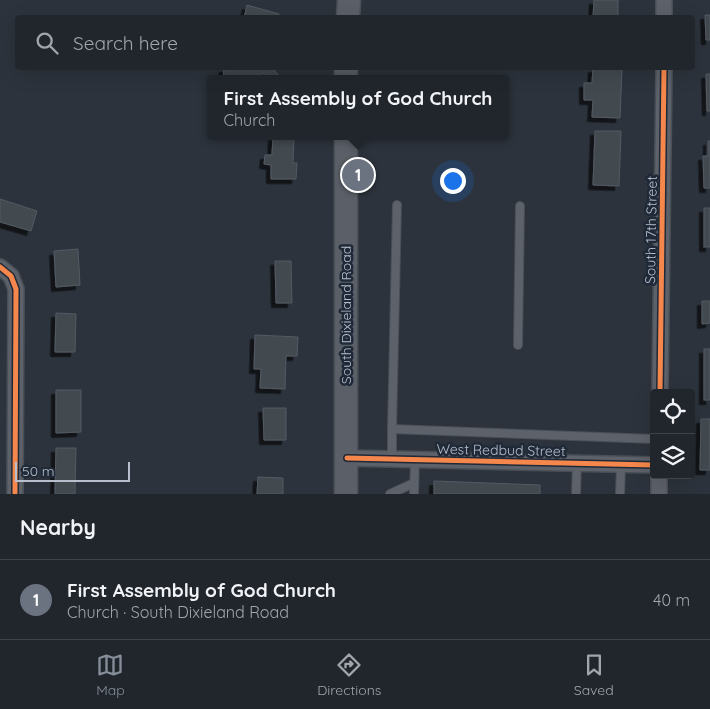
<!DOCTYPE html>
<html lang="en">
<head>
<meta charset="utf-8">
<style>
	body { margin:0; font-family:Quicksand,sans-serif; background:#292e35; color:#f1f3f6 }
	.controls { position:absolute; right:15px; bottom:15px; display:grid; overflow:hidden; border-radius:5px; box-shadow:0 5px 20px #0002 }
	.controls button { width:45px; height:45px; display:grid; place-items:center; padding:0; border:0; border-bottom:1px solid #3e4349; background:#21262d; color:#f1f3f6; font:25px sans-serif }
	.scale { position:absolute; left:15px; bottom:12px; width:115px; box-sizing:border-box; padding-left:5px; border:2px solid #b7bfcc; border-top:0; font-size:14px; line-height:18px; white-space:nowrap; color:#b7bfcc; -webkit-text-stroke:4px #1f2937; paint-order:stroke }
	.you { position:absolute; left:452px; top:180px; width:18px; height:18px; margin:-12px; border:4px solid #fff; border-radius:50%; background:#1a73e8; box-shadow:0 0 0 8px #1a73e833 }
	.badge { display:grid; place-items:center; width:32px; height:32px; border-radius:50%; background:#868e9a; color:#fff; font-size:16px; font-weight:700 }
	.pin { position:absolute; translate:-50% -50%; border:2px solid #fff; box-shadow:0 1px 5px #0006 }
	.popup { position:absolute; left:207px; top:75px; width:302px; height:65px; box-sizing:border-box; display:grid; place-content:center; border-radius:5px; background:#21262d; filter:drop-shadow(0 1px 4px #0005); font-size:16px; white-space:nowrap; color:#a2a5aa }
	.popup b { font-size:19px; color:#f1f3f6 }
	.popup::after { content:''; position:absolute; left:50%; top:100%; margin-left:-10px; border:10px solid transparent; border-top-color:#21262d }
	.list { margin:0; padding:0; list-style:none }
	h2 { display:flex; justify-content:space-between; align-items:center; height:65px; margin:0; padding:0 20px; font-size:21px }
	h2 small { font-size:16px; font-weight:400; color:#a2a5aa }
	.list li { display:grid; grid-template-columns:32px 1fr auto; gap:15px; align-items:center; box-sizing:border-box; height:80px; padding:0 20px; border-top:1px solid #3e4349 }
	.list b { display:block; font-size:19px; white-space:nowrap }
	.list p { margin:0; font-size:16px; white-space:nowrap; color:#a2a5aa }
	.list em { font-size:16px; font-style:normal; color:#a2a5aa }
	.icon { flex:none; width:28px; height:28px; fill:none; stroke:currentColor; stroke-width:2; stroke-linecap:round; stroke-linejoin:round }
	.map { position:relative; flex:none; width:710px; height:494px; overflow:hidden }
	.search { position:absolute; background:#21262d; box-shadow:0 5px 20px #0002; left:15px; right:15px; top:15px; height:55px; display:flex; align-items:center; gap:12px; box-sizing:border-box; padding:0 18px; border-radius:5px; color:#a2a5aa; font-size:19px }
	.sheet { height:145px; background:#21262d }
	nav { display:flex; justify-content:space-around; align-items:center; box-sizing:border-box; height:70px; border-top:1px solid #3e4349; background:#21262d; font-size:14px; color:#a2a5aa }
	nav a { display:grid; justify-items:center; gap:2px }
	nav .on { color:#868e9a }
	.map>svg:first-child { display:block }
	.building { fill:#434950; stroke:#545a63; filter:url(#shadow) }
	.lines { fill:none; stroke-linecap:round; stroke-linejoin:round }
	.service-casing { stroke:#4a4f56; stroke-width:10 }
	.minor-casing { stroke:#4a4f56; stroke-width:18 }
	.secondary-casing { stroke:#4a4f56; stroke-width:25 }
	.service { stroke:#5d6169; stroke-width:8 }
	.minor { stroke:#5d6169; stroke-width:15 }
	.secondary { stroke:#5b6068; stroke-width:22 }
	.cycleway-casing { stroke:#1f2937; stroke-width:8 }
	.cycleway { stroke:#f5874c; stroke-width:5 }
	.labels { text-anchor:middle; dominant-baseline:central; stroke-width:5; stroke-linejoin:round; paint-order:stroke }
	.street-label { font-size:14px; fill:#b7bfcc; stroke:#1f2937 }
</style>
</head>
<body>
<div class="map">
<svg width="710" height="494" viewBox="0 0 710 494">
	<defs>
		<filter id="shadow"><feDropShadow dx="-4.5" dy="4.5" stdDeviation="0" flood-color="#0009"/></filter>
	</defs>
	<rect width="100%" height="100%" fill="#2c333c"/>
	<g class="building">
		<path d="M594,0H618V18H593Z"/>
		<path d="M247,5L279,14V18H244Z"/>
		<path d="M705,15H710V40H706Z"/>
		<path d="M224,68H272L281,78L268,79L263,73L258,79H223Z"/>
		<path d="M593,68L622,69L620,118L592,117L593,100H584V83H592Z"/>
		<path d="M706,74H710V111H707Z"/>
		<path d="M595,131H621L619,186L593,185Z"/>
		<path d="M273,136H294L293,163H297L296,179H271V165L264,164L265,155H272Z"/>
		<path d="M708,141H710V188H704L703,156H708Z"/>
		<path d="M0,199L37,211L31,231L0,222Z"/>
		<rect x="704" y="208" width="6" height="39"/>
		<path d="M78,249L80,285L56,287L54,251Z"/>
		<path d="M275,261H291L292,303H276Z"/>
		<path d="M702,301H710V323L702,324Z"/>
		<path d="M56,313L76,314L75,352H55Z"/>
		<path d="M255,335L298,337L297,356H286L285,389L260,388L261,369H254Z"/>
		<rect x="704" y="349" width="6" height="51"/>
		<path d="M56,390H81V432L56,433Z"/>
		<path d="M263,408H286V440H264Z"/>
		<path d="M701,419H710V470H700Z"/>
		<path d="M56,448H76L75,494H55Z"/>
		<path d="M258,477L283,478V494H257Z"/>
		<path d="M434,481L540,485V494H434Z"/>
	</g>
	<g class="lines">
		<defs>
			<g id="service">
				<path d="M518,345L520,206"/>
				<path d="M392,429L397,205"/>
				<path d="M392,459V429L654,439"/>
				<path d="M390,494L414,483"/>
				<path d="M414,494L415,459"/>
				<path d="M576,494L577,463"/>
				<path d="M620,494L621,465"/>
			</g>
			<g id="minor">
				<path d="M664,18V0"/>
				<path d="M0,267L11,276L16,289L15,494"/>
				<path d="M660,393L664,68"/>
				<path d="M347,458L654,465"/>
				<path d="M659,494V475"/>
			</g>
			<g id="secondary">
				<path d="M348,18L349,0"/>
				<path d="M346,79V68"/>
				<path d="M346,136V494"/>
			</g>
		</defs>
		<use href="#service" class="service-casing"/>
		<use href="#minor" class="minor-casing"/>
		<use href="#secondary" class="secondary-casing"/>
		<use href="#service" class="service"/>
		<use href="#minor" class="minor"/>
		<use href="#secondary" class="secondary"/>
		<defs>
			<g id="cycleway">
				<path d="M0,267L11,276L16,289L15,494"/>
				<path d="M660,393L664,68"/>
				<path d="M347,458L654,465"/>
			</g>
		</defs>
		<use href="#cycleway" class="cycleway-casing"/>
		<use href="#cycleway" class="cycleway"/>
	</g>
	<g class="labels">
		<g class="street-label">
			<text transform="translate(651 230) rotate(-89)">South 17th Street</text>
			<text transform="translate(346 315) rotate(-90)">South Dixieland Road</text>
			<text transform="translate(501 450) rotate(1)">West Redbud Street</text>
		</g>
	</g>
</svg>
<div class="controls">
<button><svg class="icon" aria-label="locate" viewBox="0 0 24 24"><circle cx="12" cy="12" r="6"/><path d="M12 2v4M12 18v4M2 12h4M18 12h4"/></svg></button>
<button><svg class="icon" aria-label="layers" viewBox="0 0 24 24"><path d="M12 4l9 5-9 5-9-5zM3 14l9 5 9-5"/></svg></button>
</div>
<div class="scale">50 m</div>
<div class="you"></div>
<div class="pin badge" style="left:358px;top:175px;background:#6b7280">1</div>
<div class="popup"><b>First Assembly of God Church</b>Church</div>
<div class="search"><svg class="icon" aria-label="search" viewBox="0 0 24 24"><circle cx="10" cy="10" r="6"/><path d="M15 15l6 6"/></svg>Search here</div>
</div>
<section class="sheet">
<h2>Nearby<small></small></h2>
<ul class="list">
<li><span class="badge" style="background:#6b7280">1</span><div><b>First Assembly of God Church</b><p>Church · South Dixieland Road</p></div><em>40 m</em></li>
</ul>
</section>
<nav>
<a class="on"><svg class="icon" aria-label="map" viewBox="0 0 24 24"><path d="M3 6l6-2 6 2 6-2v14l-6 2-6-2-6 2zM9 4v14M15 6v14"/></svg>Map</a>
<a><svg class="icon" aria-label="directions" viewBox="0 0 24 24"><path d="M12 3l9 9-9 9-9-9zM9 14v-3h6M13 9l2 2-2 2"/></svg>Directions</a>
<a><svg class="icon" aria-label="saved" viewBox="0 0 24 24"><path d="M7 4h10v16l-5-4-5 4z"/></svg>Saved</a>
</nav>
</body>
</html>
